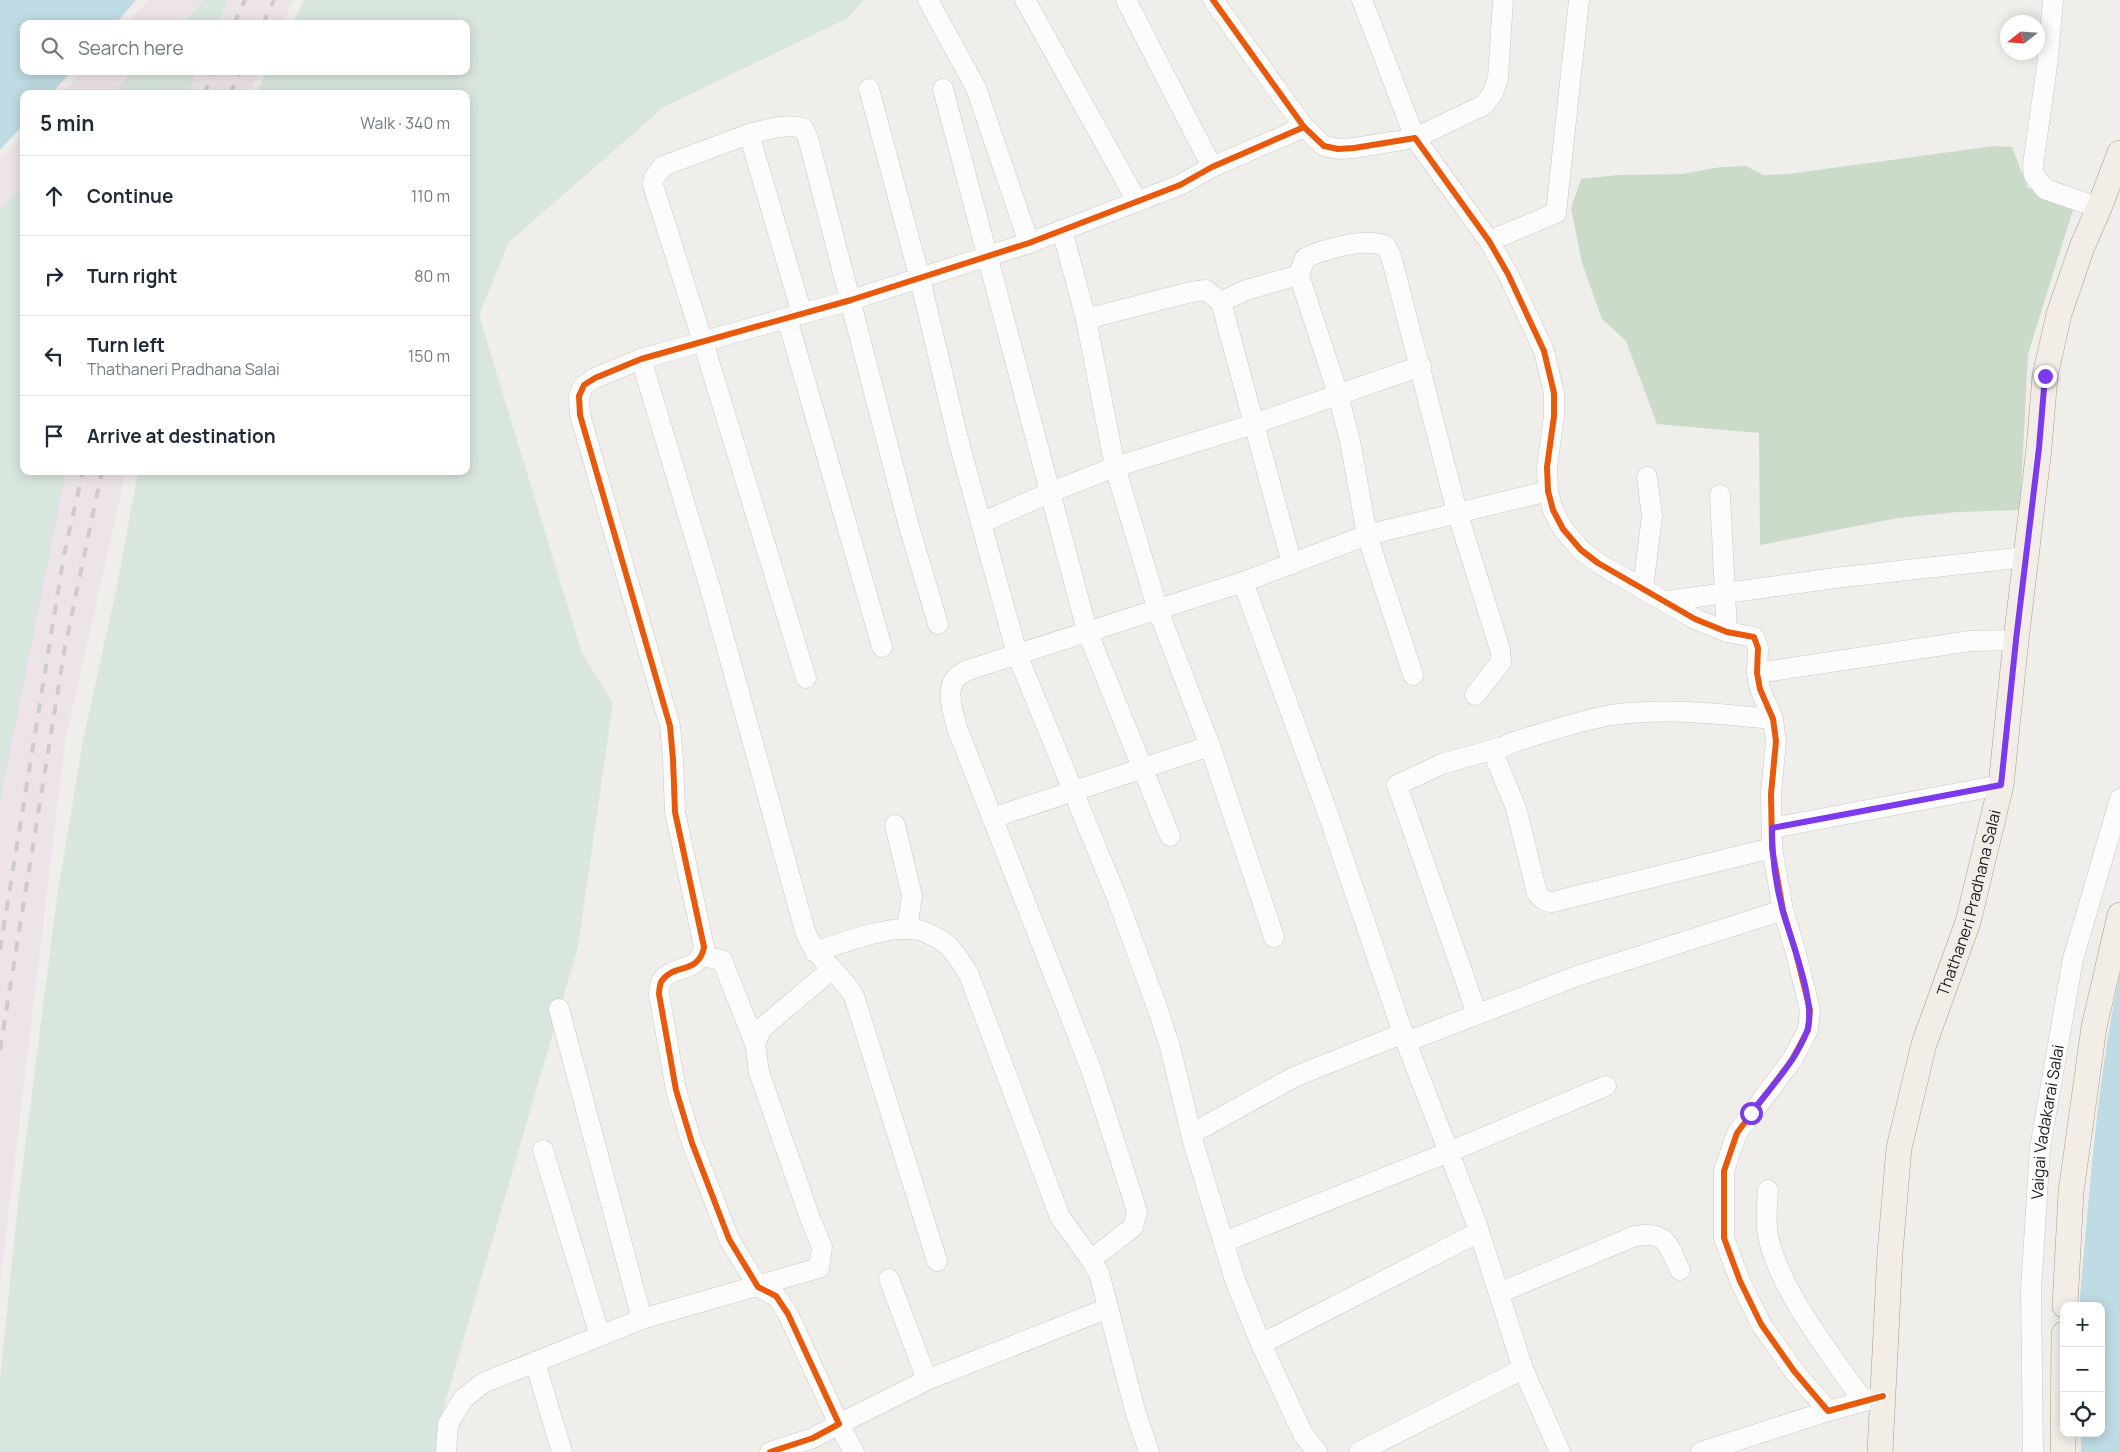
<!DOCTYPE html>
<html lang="en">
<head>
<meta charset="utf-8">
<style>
	body { margin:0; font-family:Manrope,sans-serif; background:#f6f6f7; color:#1f2937 }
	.controls { position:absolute; right:15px; bottom:15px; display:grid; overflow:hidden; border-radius:10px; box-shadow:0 2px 12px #0003 }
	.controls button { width:45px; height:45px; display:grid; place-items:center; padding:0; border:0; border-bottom:1px solid #e0e1e3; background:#fff; color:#1f2937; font:25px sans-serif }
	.compass { position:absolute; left:2000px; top:15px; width:45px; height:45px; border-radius:50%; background:#fff; box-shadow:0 2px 12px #0003; rotate:253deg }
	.stop { position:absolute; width:15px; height:15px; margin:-11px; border:4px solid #7c3aed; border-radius:50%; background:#fff }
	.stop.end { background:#7c3aed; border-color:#fff; box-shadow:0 1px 5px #0008 }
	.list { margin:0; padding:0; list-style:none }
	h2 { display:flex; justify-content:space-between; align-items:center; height:65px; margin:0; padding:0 20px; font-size:21px }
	h2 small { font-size:16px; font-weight:400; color:#747a83 }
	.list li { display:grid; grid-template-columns:32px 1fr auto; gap:15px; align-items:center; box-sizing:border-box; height:80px; padding:0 20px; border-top:1px solid #e0e1e3 }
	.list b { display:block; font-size:19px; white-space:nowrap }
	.list p { margin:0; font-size:16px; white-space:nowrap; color:#747a83 }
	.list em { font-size:16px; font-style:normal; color:#747a83 }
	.icon { flex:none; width:28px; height:28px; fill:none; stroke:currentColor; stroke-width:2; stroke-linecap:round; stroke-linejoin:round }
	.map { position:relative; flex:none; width:2120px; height:1452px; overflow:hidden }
	.search { position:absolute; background:#fff; box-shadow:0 2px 12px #0003; left:20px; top:20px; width:450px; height:55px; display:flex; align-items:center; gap:12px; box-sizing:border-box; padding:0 18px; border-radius:10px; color:#747a83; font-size:19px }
	.panel { position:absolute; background:#fff; box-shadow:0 2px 12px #0003; left:20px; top:90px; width:450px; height:385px; border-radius:10px }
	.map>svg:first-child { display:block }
	.industrial { fill:#ede4e9 }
	.wetland { fill:#d9e6de }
	.cemetery { fill:#cadbca }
	.water { fill:#bfdbe3 }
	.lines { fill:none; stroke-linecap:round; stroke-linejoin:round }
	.minor-casing { stroke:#c9c8c7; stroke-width:21 }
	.major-casing { stroke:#a79c86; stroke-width:26 }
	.minor { stroke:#fdfcfc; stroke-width:20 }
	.major { stroke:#f3ede7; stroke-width:25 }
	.rail { stroke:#ccc; stroke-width:4; stroke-dasharray:10 10; stroke-linecap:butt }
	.cycleway-casing { stroke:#fff; stroke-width:9 }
	.cycleway { stroke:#e8590c; stroke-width:6 }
	.route { stroke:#7c3aed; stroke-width:6 }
	.labels { text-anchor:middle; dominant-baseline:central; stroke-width:4; stroke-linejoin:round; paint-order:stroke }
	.street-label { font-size:16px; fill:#222; stroke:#fff }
</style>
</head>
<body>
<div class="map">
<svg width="2120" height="1452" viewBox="0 0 2120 1452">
	<rect width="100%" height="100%" fill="#f0eeeb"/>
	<g class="industrial">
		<path d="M148,0H293L282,24H126Z"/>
		<path d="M82,71H259L248,94H61Z"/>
		<path d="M24,135V471H126L65,742L0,1283V160Z"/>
	</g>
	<g class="wetland">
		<path d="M204,0H228L217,24H181Z"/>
		<path d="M304,0H864L848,18L664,107L509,242L479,315L582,653L613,703L578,947L440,1420L442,1452H0V1381L19,1194L57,897L83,740L117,586L138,471H466V94H256L267,71H466V24H292Z"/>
		<path d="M134,71H197L187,94H112Z"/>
		<path d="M24,184V471H66L0,801V209Z"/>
	</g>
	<path class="cemetery" d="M1994,146L2012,147L2028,188L2077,197L2028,354L2020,510L1958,512L1898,518L1760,545L1759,433L1657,424L1626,341L1602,319L1582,263L1571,208L1581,179L1618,175L1682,174L1721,167L1746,166L1763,175L1788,174Z"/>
	<g class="water">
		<path d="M0,0H136L115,24H24V71H72L51,94H24V124L0,150Z"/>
		<path d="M2120,973V1452H2081V1433H2101V1306H2080V1296C2090,1188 2097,1079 2120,973Z"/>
	</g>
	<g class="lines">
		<defs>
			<g id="minor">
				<path d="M928,0L976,88L1029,243"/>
				<path d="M1025,0L1137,201"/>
				<path d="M1126,0L1212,167"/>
				<path d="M1213,0L1304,127L1324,146L1338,149L1354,148L1415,138L1489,241L1508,274L1544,351L1554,393V416L1547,467L1548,491L1553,510L1563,529L1581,550L1598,563L1695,619L1727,632L1754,637L1758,648L1757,673L1760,689L1773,719L1776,741L1771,794L1772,848L1783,910L1796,953L1810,1010L1808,1030L1792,1060L1737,1133L1724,1171V1238L1740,1281L1761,1324L1794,1371L1828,1411L1883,1396"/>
				<path d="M1362,0L1415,138L1484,105L1493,93L1498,78L1503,0"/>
				<path d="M2053,0L2047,66L2033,165L2034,175L2045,189L2099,208"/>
				<path d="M869,89L920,279L958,439L1017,654L1117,898L1157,1007L1170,1047L1194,1145L1235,1280L1261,1344L1303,1434L1317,1452"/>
				<path d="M943,89L1087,631L1170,836"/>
				<path d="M749,134C766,130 785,123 803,128L808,138L908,523L938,624"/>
				<path d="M1062,230L1086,319L1191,292L1206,290L1221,302L1292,564"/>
				<path d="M1489,241L1556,213L1579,0"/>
				<path d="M1221,302L1246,290L1299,275"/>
				<path d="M802,314L749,134L663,166L654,178L653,185L703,342L806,678"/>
				<path d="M787,318L882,647"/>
				<path d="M1086,319L1115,467L1158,610L1210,746L1274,937"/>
				<path d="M641,359L711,591L805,931C816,960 838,970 854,996L937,1261"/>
				<path d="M1720,495L1727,632"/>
				<path d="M981,523L1051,492L1115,467L1254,424L1421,366"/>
				<path d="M1243,582L1328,814L1406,1042L1476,1222L1523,1369L1560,1452"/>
				<path d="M1643,588L1652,516L1647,477"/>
				<path d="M1667,601L1843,577L2026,557"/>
				<path d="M1757,673L1970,641L2016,640"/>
				<path d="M1413,675L1367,535L1350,441L1338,394L1299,275L1305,258C1325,249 1365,237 1386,246L1391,256L1457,512L1500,649L1501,662L1475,695"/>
				<path d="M992,818L1210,746"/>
				<path d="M895,825L912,896L907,929"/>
				<path d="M1772,828L2001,785"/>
				<path d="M1772,848L1552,902C1544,901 1541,899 1537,893L1516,808L1497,762C1495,750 1500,748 1511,743C1544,733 1577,721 1611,715C1665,707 1719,714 1773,719"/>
				<path d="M815,952C842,943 891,924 918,930C925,931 933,936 939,939C953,947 961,962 969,975L1060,1217L1091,1260"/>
				<path d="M702,956L722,960L755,1043"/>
				<path d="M559,1009L642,1319"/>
				<path d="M1477,1014L1397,785L1442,764L1499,748"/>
				<path d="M1406,1042L1577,976L1783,910"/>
				<path d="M1191,1134L1294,1077L1404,1033"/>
				<path d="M543,1150L600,1336"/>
				<path d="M1768,1190C1767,1206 1765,1220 1768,1236C1780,1292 1831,1354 1863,1401"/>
				<path d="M1224,1242L1449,1152L1606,1086"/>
				<path d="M889,1279L927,1380"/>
				<path d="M1499,1293L1635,1236C1668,1231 1667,1244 1680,1270"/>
				<path d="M1261,1344L1479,1232"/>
				<path d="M535,1362L562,1452"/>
				<path d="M446,1452L448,1424L463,1399L483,1383L642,1319L819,1268L822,1247L811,1221L759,1072L755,1043L762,1028L832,969"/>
				<path d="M770,1452L813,1438L839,1424L788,1314L776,1296L758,1287L729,1239L692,1143L676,1090L659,994C659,991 660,985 661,982C672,963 699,975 704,947L675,812L673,759L670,726L580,415L579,396L584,385L595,378L641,359L851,300L1029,243L1180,185L1212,167L1304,127"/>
				<path d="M854,1452L839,1424L927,1380L1108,1308"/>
				<path d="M1149,1452L1136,1414L1099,1273L1091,1260L1133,1227L1137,1211L1092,1072L957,728C954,714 944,689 957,677C960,674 964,672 968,670L1243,582L1367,535L1548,491"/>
				<path d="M1359,1452L1523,1369"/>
				<path d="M1701,1452L1828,1411"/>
				<path id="s1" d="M2033,1452L2031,1289L2040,1148L2073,959L2120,799"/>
			</g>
			<g id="major">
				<path d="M2065,1306L2071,1192L2094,1027L2120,915"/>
				<path id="s2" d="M1880,1452L1890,1253L1899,1148L1924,1044L1968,922L2001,785L2016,640L2039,448L2045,376L2059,314L2082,247L2099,208L2120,153"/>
				<path d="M2063,1452L2064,1334"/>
			</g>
		</defs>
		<use href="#minor" class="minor-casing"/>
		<use href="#major" class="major-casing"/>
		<use href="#minor" class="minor"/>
		<use href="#major" class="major"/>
		<g class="rail">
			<path d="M234,24L245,0"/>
			<path d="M263,24L274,0"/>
			<path d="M204,94L214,71"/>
			<path d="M230,94L240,71"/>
			<path d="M0,950L64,555L83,471"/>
			<path d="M0,1050L65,647L102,471"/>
		</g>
		<defs>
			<g id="cycleway">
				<path d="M1213,0L1304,127L1324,146L1338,149L1354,148L1415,138L1489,241L1508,274L1544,351L1554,393V416L1547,467L1548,491L1553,510L1563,529L1581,550L1598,563L1695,619L1727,632L1754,637L1758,648L1757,673L1760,689L1773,719L1776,741L1771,794L1772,848L1783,910L1796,953L1810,1010L1808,1030L1792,1060L1737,1133L1724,1171V1238L1740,1281L1761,1324L1794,1371L1828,1411L1883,1396"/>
				<path d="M770,1452L813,1438L839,1424L788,1314L776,1296L758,1287L729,1239L692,1143L676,1090L659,994C659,991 660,985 661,982C672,963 699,975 704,947L675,812L673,759L670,726L580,415L579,396L584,385L595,378L641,359L851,300L1029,243L1180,185L1212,167L1304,127"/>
			</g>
		</defs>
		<use href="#cycleway" class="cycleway-casing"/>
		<use href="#cycleway" class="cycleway"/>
	</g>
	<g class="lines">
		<path class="route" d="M1751,1113C1770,1088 1796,1061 1807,1031C1817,1005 1791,940 1783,912C1776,886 1772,856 1772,828L2001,785L2016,640L2039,448L2045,376"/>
	</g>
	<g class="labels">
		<g class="street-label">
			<text stroke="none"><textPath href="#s2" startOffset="560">Thathaneri Pradhana Salai</textPath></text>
			<text stroke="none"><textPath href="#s1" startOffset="331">Vaigai Vadakarai Salai</textPath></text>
		</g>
	</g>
</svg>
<div class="controls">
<button>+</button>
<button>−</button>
<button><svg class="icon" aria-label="locate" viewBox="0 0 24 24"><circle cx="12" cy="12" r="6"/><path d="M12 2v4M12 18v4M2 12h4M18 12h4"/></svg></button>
</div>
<svg class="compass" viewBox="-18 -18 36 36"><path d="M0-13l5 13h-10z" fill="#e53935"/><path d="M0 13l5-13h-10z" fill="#747a83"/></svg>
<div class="stop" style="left:1751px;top:1113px"></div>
<div class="stop end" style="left:2045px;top:376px"></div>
<div class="search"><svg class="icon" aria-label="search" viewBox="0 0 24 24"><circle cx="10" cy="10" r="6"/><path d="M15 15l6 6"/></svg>Search here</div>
<section class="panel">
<h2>5 min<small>Walk · 340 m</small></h2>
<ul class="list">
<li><svg class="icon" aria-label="ahead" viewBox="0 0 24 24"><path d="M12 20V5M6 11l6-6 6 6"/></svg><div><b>Continue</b></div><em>110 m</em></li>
<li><svg class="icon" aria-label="right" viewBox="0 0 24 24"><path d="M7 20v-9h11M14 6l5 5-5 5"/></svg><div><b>Turn right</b></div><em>80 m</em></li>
<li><svg class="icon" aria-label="left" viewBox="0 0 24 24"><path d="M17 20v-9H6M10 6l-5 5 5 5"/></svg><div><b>Turn left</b><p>Thathaneri Pradhana Salai</p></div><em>150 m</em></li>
<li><svg class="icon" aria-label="arrive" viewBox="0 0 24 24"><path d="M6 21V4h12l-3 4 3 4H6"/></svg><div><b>Arrive at destination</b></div></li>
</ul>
</section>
</div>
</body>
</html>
